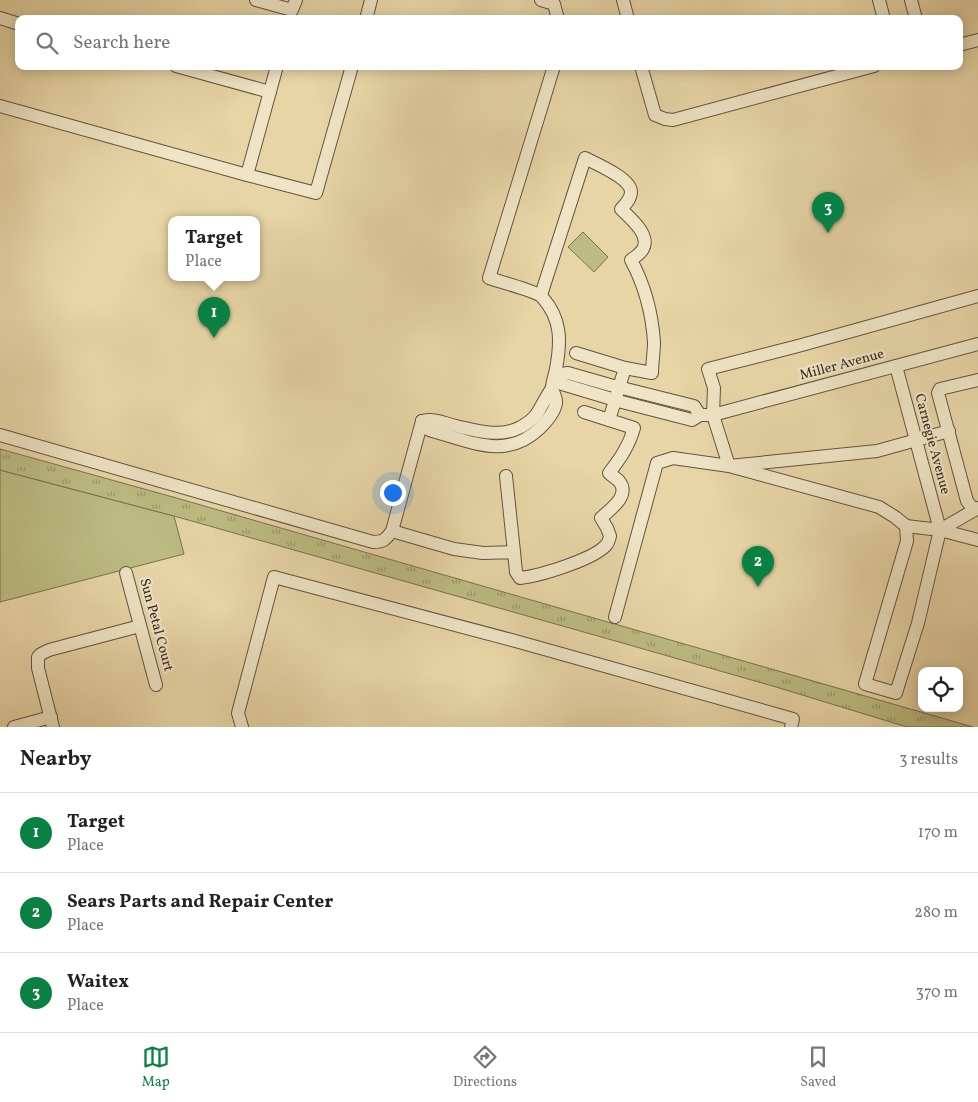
<!DOCTYPE html>
<html lang="en">
<head>
<meta charset="utf-8">
<style>
	body { margin:0; font-family:Vollkorn,serif; background:#f6f6f6; color:#222 }
	.controls { position:absolute; right:15px; bottom:15px; display:grid; overflow:hidden; border-radius:10px; box-shadow:0 2px 12px #0003 }
	.controls button { width:45px; height:45px; display:grid; place-items:center; padding:0; border:0; border-bottom:1px solid #e0e0e0; background:#fff; color:#222; font:25px sans-serif }
	.you { position:absolute; left:392px; top:492px; width:18px; height:18px; margin:-12px; border:4px solid #fff; border-radius:50%; background:#1a73e8; box-shadow:0 0 0 8px #1a73e833 }
	.badge { display:grid; place-items:center; width:32px; height:32px; border-radius:50%; background:#0b8043; color:#fff; font-size:16px; font-weight:700 }
	.pin { position:absolute; translate:-50% -41px; filter:drop-shadow(0 1px 2px #0008) }
	.pin::after { content:''; position:absolute; top:26px; width:18px; height:15px; background:inherit; clip-path:polygon(0 0,100% 0,50% 100%) }
	.popup { position:absolute; left:168px; top:216px; width:92px; height:65px; box-sizing:border-box; display:grid; place-content:center; border-radius:10px; background:#fff; filter:drop-shadow(0 1px 4px #0005); font-size:16px; white-space:nowrap; color:#767676 }
	.popup b { font-size:19px; color:#222 }
	.popup::after { content:''; position:absolute; left:50%; top:100%; margin-left:-10px; border:10px solid transparent; border-top-color:#fff }
	.list { margin:0; padding:0; list-style:none }
	h2 { display:flex; justify-content:space-between; align-items:center; height:65px; margin:0; padding:0 20px; font-size:21px }
	h2 small { font-size:16px; font-weight:400; color:#767676 }
	.list li { display:grid; grid-template-columns:32px 1fr auto; gap:15px; align-items:center; box-sizing:border-box; height:80px; padding:0 20px; border-top:1px solid #e0e0e0 }
	.list b { display:block; font-size:19px; white-space:nowrap }
	.list p { margin:0; font-size:16px; white-space:nowrap; color:#767676 }
	.list em { font-size:16px; font-style:normal; color:#767676 }
	.icon { flex:none; width:28px; height:28px; fill:none; stroke:currentColor; stroke-width:2; stroke-linecap:round; stroke-linejoin:round }
	.map { position:relative; flex:none; width:978px; height:727px; overflow:hidden }
	.search { position:absolute; background:#fff; box-shadow:0 2px 12px #0003; left:15px; right:15px; top:15px; height:55px; display:flex; align-items:center; gap:12px; box-sizing:border-box; padding:0 18px; border-radius:10px; color:#767676; font-size:19px }
	.sheet { height:305px; background:#fff }
	nav { display:flex; justify-content:space-around; align-items:center; box-sizing:border-box; height:70px; border-top:1px solid #e0e0e0; background:#fff; font-size:14px; color:#767676 }
	nav a { display:grid; justify-items:center; gap:2px }
	nav .on { color:#0b8043 }
	.map>svg:first-child { display:block }
	.green { fill:#bcbc82; stroke:#7a7251 }
	.park { fill:url(#park-tufts); stroke:#7a7251 }
	.lines { fill:none; stroke-linecap:round; stroke-linejoin:round }
	.minor-casing { stroke:#635342; stroke-width:14 }
	.minor { stroke:#efe4c5; stroke-width:12 }
	.labels { text-anchor:middle; dominant-baseline:central; stroke-width:4.5; stroke-linejoin:round; paint-order:stroke }
	.street-label { font-size:14px; fill:#372820; stroke:#efe4c5 }
</style>
</head>
<body>
<div class="map">
<svg width="978" height="727" viewBox="0 0 978 727">
	<defs>
		<pattern id="park-tufts" width="24" height="20" patternUnits="userSpaceOnUse" patternTransform="scale(1.25)"><rect width="24" height="20" fill="#bcbc82"/><path d="M3 7l-1-3M5 7V3M7 7l1-3M15 17l-1-3M17 17v-4M19 17l1-3" fill="none" stroke="#9a996a"/></pattern>
	</defs>
	<rect width="100%" height="100%" fill="#e7d5a6"/>
	<filter id="stains"><feTurbulence type="fractalNoise" baseFrequency=".004" numOctaves="4"/><feColorMatrix values="0 0 0 0 .2 0 0 0 0 .09 0 0 0 0 .02 0 0 0 .5 -.17"/></filter>
	<radialGradient id="worn" r=".72"><stop offset=".6" stop-color="#630" stop-opacity="0"/><stop offset="1" stop-color="#630" stop-opacity=".3"/></radialGradient>
	<g class="green">
		<path d="M583,232L608,257L594,272L568,247Z"/>
		<path d="M0,470L174,516L184,554L0,602Z"/>
	</g>
	<path class="park" d="M0,449L173,497L973,727H907L776,687L619,642L174,516L0,470Z"/>
	<g class="lines">
		<defs>
			<g id="minor">
				<path d="M256,0L292,10L296,0"/>
				<path d="M541,0L554,4L558,19"/>
				<path d="M623,0L628,19"/>
				<path d="M879,0L884,19"/>
				<path d="M911,0L916,19"/>
				<path d="M0,18L19,24"/>
				<path d="M366,19L371,0"/>
				<path d="M959,45L978,40"/>
				<path d="M176,66L270,92"/>
				<path d="M641,66L655,115L665,119L673,120L874,66"/>
				<path d="M0,106L247,175L277,66"/>
				<path d="M247,175L316,193L352,66"/>
				<path d="M978,296L798,346L708,369L714,388L713,415L729,466L879,507L895,517L906,526L907,541L865,684L896,693L918,623L940,530L978,508"/>
				<path d="M576,353L625,368"/>
				<path d="M896,366L940,530"/>
				<path d="M555,375L562,384L622,402L692,420L700,415H713L978,344"/>
				<path d="M555,375L568,373L610,385L694,406L700,415"/>
				<path d="M584,412L609,420"/>
				<path d="M422,421L427,429L432,431C470,441 506,461 540,428C546,422 555,411 556,403C557,398 553,393 552,388C552,382 555,375 556,369C561,342 562,319 542,297C538,292 498,281 489,278L554,66"/>
				<path d="M422,421C435,418 443,423 456,426C478,431 500,438 521,427C526,424 532,420 536,415C542,406 546,397 552,388"/>
				<path d="M0,435L373,542C384,542 386,539 392,531L422,421"/>
				<path d="M506,476L514,552"/>
				<path d="M974,510L967,501L938,393L940,389L978,380"/>
				<path d="M906,526L940,530L978,540"/>
				<path d="M392,531L454,549L483,553L514,552L516,572L520,578C539,576 596,559 607,544C609,542 609,539 610,536L607,528L601,518C610,509 631,496 619,481C616,478 612,476 609,473C620,459 629,446 634,428L609,420L625,368L652,373C652,363 654,352 654,342C652,312 645,286 631,260C635,257 640,254 643,249C651,235 630,218 621,209C625,205 631,199 631,192C631,178 596,164 585,158L541,295"/>
				<path d="M126,573L156,685"/>
				<path d="M615,617L657,463L673,458L729,466L877,451L949,431"/>
				<path d="M14,727L51,717"/>
				<path d="M53,727L38,668V657L41,654L49,650L140,626"/>
				<path d="M242,727L238,713L274,577L519,642L793,719L791,727"/>
			</g>
		</defs>
		<use href="#minor" class="minor-casing"/>
		<use href="#minor" class="minor"/>
	</g>
	<g class="labels">
		<g class="street-label">
			<text transform="translate(842 365) rotate(-15)">Miller Avenue</text>
			<text transform="translate(932 444) rotate(75)">Carnegie Avenue</text>
			<text transform="translate(156 625) rotate(75)">Sun Petal Court</text>
		</g>
	</g>
	<rect width="100%" height="100%" filter="url(#stains)"/>
	<rect width="100%" height="100%" fill="url(#worn)"/>
</svg>
<div class="controls">
<button><svg class="icon" aria-label="locate" viewBox="0 0 24 24"><circle cx="12" cy="12" r="6"/><path d="M12 2v4M12 18v4M2 12h4M18 12h4"/></svg></button>
</div>
<div class="you"></div>
<div class="pin badge" style="left:214px;top:338px">1</div>
<div class="popup"><b>Target</b>Place</div>
<div class="pin badge" style="left:758px;top:587px">2</div>
<div class="pin badge" style="left:828px;top:233px">3</div>
<div class="search"><svg class="icon" aria-label="search" viewBox="0 0 24 24"><circle cx="10" cy="10" r="6"/><path d="M15 15l6 6"/></svg>Search here</div>
</div>
<section class="sheet">
<h2>Nearby<small>3 results</small></h2>
<ul class="list">
<li><span class="badge">1</span><div><b>Target</b><p>Place</p></div><em>170 m</em></li>
<li><span class="badge">2</span><div><b>Sears Parts and Repair Center</b><p>Place</p></div><em>280 m</em></li>
<li><span class="badge">3</span><div><b>Waitex</b><p>Place</p></div><em>370 m</em></li>
</ul>
</section>
<nav>
<a class="on"><svg class="icon" aria-label="map" viewBox="0 0 24 24"><path d="M3 6l6-2 6 2 6-2v14l-6 2-6-2-6 2zM9 4v14M15 6v14"/></svg>Map</a>
<a><svg class="icon" aria-label="directions" viewBox="0 0 24 24"><path d="M12 3l9 9-9 9-9-9zM9 14v-3h6M13 9l2 2-2 2"/></svg>Directions</a>
<a><svg class="icon" aria-label="saved" viewBox="0 0 24 24"><path d="M7 4h10v16l-5-4-5 4z"/></svg>Saved</a>
</nav>
</body>
</html>
